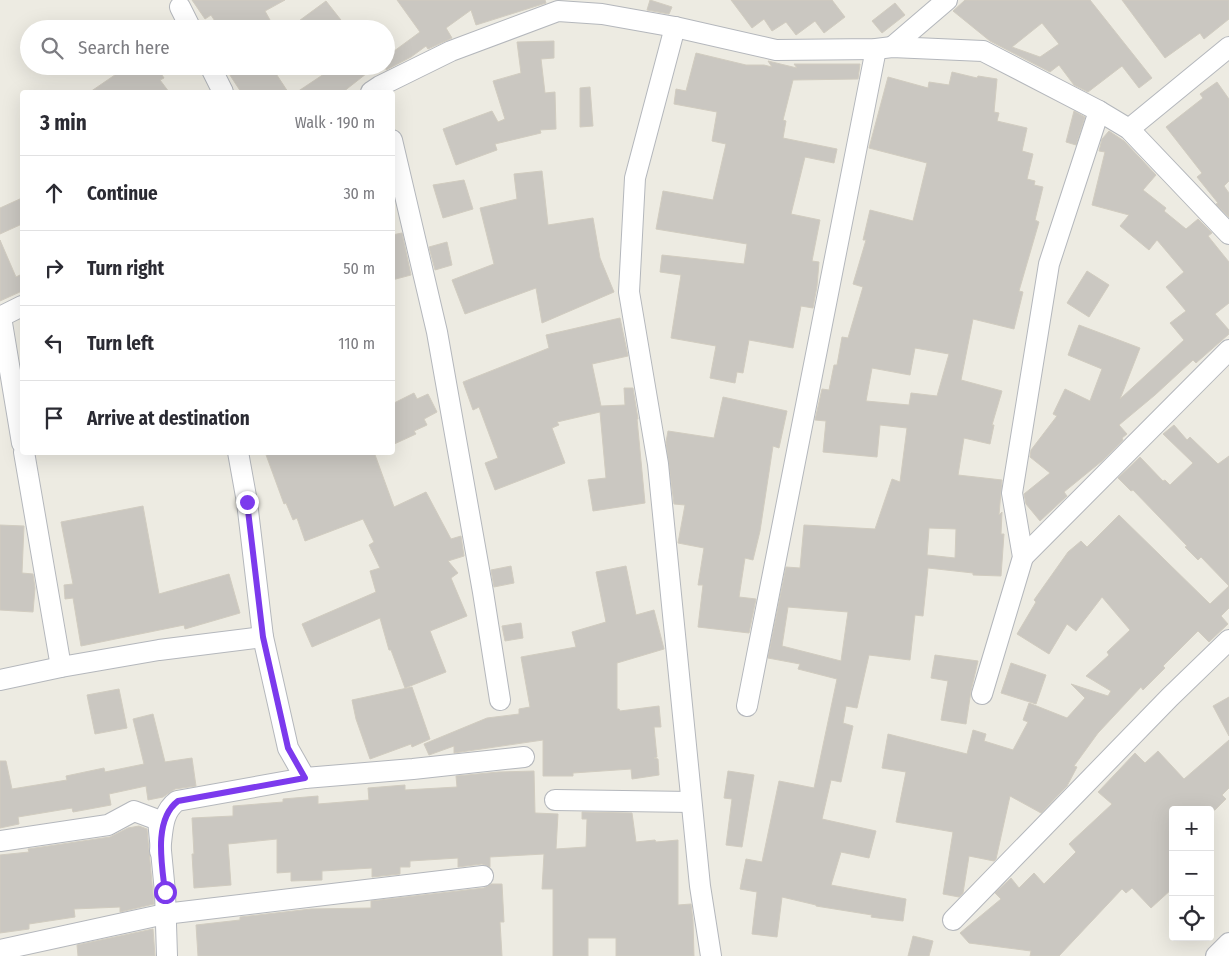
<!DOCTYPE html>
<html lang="en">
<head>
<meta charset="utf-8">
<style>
	body { margin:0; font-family:"Fira Sans Condensed",sans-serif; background:#f7f7f7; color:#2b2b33 }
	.controls { position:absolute; right:15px; bottom:15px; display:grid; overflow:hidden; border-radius:5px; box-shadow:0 5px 20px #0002 }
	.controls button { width:45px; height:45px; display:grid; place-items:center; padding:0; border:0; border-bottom:1px solid #e1e1e2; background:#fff; color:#2b2b33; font:25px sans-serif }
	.stop { position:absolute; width:15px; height:15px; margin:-11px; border:4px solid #7c3aed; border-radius:50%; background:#fff }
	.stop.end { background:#7c3aed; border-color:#fff; box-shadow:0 1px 5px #0008 }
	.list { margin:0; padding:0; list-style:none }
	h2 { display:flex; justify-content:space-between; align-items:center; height:65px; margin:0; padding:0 20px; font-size:21px }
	h2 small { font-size:16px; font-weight:400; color:#7c7c81 }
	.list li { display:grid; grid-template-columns:32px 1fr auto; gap:15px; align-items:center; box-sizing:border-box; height:75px; padding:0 20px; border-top:1px solid #e1e1e2 }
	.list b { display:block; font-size:19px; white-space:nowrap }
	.list em { font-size:16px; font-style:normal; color:#7c7c81 }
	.icon { flex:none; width:28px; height:28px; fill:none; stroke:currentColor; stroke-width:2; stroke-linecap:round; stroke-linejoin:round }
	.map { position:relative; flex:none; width:1229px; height:956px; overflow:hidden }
	.search { position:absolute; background:#fff; box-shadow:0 5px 20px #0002; left:20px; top:20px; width:375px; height:55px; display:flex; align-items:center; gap:12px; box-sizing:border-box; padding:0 18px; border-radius:28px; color:#7c7c81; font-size:19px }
	.panel { position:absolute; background:#fff; box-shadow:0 5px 20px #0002; left:20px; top:90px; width:375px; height:365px; border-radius:5px }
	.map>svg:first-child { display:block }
	.building { fill:#cac7c1; stroke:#d1ccc0; fill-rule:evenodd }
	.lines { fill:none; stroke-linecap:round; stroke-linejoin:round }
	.minor-casing { stroke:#b4b7bc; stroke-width:22 }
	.minor { stroke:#fff; stroke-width:20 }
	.route { stroke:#7c3aed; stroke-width:6 }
</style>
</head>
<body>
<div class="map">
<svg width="1229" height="956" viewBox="0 0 1229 956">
	<rect width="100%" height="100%" fill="#edebe2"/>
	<g class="building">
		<path d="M192,0H285L265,11L275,29H220L211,15L205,19Z"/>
		<path d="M397,0H545L546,3L476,25L471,10L446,28L452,38L428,49L426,46L411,57L386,70V57L420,32Z"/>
		<path d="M650,0L672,7L669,14L647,10Z"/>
		<path d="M731,0H832L845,17L824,33L815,21L796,35L786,22L772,31L764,19L752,28Z"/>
		<path d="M965,0H1090L1152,78L1139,88L1122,66L1088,92L1074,85L1059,65L1050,72L990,41L953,11ZM1042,23L1059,44L1040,57L1012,47Z"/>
		<path d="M1122,0H1229V19L1204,39L1200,33L1165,58Z"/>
		<path d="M326,1L348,29H288Z"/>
		<path d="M895,3L905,15L882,33L872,21Z"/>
		<path d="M554,41V58L541,59L545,93L555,92L556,129L540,130L541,133L495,144L497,150L456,165L443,129L492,111L498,122L505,119L493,81L521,73L517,42Z"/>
		<path d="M696,53L746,65H764L772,67L768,61L797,68L794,64H860L858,79L793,80L783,120L786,121L783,138L837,149L834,163L805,157L791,214L820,220L812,261L819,262L817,286L813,308L801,306L793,348L749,340L743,373L737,372L735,383L710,378L716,346L671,338L681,275L660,272L662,255L744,264L747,244L656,229L663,191L713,200L726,144L712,141L717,112L674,104L676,89L686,91Z"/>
		<path d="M128,66H156L164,78L160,80L169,92H90Z"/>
		<path d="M224,66H271L288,92H241Z"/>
		<path d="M336,66H376L343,92H297Z"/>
		<path d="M952,72L977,78L978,76L997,79L994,112L999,113L997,121L1027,128L1022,151L1033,154L1027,179L1035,181L1034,185L1043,187L1035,220L1039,222L1019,291L1023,292L1014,329L973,319L961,380L1002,391L992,425H994L990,444L964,438L958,475L1002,480L999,515L1002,512L1001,534H1004L1001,576L973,575V573L928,568L923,616L915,615L910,660L869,655L857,708L846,706L843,723L853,726L841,782L831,780L822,819L876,831L869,858L841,852L831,885L906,899L903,921L878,918L871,917L872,915L816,906V905L782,897L777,937L752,934L757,892L740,889L746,859L762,862L779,781L814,788L837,679L798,669L800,664L768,658L786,567L800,568L804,525L875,529L892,479L900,482L907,428L880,425L877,457L823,452L826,421L815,420L822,389L829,390L834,365H837L842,337L848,338L863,287L853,284L866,240H863L870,210L913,221L927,163L869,148L888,77L928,88L929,82L949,85ZM915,348L949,354L937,396L911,393L909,405L866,401L872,368L910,375ZM929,528L956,529L955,558L927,555ZM788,607L848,612L841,661L782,646Z"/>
		<path d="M1217,82L1229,99V181L1224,186L1229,193V217L1216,204L1218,203L1197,177L1202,173L1166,127L1203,98L1200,94Z"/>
		<path d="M590,87L593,126L580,127V88Z"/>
		<path d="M1074,111L1085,117L1076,145L1066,142Z"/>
		<path d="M1109,131L1124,141L1156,175L1143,190L1166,208L1164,211L1186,229L1198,219L1212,233L1208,236L1229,262V303L1215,314L1229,330V334L1196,363L1193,360L1155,395L1119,425L1127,434L1122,438L1123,440L1102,461L1064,492L1067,496L1040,521L1026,504L1024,494L1050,473L1030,457L1031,450L1057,416L1053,414L1065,389L1090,401L1102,369L1068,355L1079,325L1140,348L1120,399L1184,340L1170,323L1186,311L1166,287L1184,272L1157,240L1149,250L1120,226L1129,215L1092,205L1105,152L1099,151L1102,139Z"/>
		<path d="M542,171L548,225L593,218L600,258L614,292L542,323L536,288L465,314L452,280L494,264L480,208L517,199L514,174Z"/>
		<path d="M464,180L473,209L443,218L433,185Z"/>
		<path d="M22,198V224L0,234V208Z"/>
		<path d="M402,233L411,275L392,280V235Z"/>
		<path d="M0,240L16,277L22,274V291L0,301Z"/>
		<path d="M447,242L452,265L435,270L429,247Z"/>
		<path d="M1087,271L1109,285L1089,317L1067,303Z"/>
		<path d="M620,318L628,356L592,364L601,406L625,405L624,388H633L638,419H637L645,503L593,511L588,480L606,478L600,412L557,422L559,425L552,428L565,463L495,490L485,463L498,458L479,407L473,410L463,382L549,348L546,335Z"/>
		<path d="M414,393L417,399L428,394L437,412L424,419L427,425L414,431L416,434L392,445V404Z"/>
		<path d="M723,397L787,411L779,448L773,446L760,531L753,560L745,558L739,597L756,599L749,633L698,627L703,585H698L704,548L678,543L685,505L674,504L666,442L668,431L714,438Z"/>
		<path d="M1174,425L1187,440L1190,437L1218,464L1229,456V586L1201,557L1198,560L1185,547L1187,546L1133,490L1131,491L1118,478L1140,457L1163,481L1165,480L1170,485L1193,463L1163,434Z"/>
		<path d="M265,452H374L394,507L426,492L451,539L461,536L464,556L448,561L458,573L451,578L467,616L430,631L446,672L405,688L391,650H389L380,618L312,647L302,624L376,592L370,571L380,568L369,545L374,542L363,519L305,541L297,518L293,520L286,503L284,504Z"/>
		<path d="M143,506L159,594L229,574L240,613L185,629L184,625L81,646L73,598L65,599L64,585L73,584L61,522Z"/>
		<path d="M1119,515L1210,604L1229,586V608L1221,616L1228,624L1209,642L1198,631L1163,666L1165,668L1143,690L1141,687L1098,733L1074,766L1077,767L1067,786L1041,813L1010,796L996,859L994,861L969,856L963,893L959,897L943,894L953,832L896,822L906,772L882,768L888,734L967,754L973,730L986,734L984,741L1013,750L1028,722L1023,720L1029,703L1067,718L1085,698L1071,684L1108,696L1111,691L1086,676L1109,655L1107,652L1130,630L1102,597L1076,631L1067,624L1049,654L1017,634L1036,602L1034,600L1068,552L1081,541L1087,547Z"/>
		<path d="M0,525L24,526L22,573L33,574L35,588L33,612L0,610Z"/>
		<path d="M511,566L514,583L494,587L491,570Z"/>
		<path d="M626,566L636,615L654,610L664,649L617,663V709H619L620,711L659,706L661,727H654L657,757L654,758L658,759L659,775L632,779L631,769L573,773V776H543V740L454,753V746L429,755L424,744L487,718L519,714V709L530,707L521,657L576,647L572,632L606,622L596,572Z"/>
		<path d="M521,623L523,638L505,641L502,626Z"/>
		<path d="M935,655L978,661L971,691L966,724L941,720L948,681L931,678Z"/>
		<path d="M1011,663L1046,675L1036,704L1001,693Z"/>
		<path d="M412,687L430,739L412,747L411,744L370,759L356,719L352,700Z"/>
		<path d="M119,689L127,728L95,734L87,695Z"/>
		<path d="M1229,697V736L1213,706Z"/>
		<path d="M153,714L165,762L192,758L196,786L175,789L163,797L148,800L146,786L109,794L111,805L73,812L72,808L18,817L19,824L0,828V761H6L12,789L67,780L66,776L104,768L105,772L144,764L133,719Z"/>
		<path d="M1229,740V788L1222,795L1226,799L1215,810H1173V888L1151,908L1132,888L1126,893L1122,889L1059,956H1030L1031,951L969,943L960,933L1001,899L995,893L1011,878L1019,888L1034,873L1044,884L1076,852L1069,844L1112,804L1098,792L1135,753L1145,763L1158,751L1184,779Z"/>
		<path d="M534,771L535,813L558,814L556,849L586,847L587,819H582V812L632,813L636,842L655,840L656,842L678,840V905L691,904L693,920L694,956H616V938H588V956H553V889H542L544,854L490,857V867L482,864L458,867V858L410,861V867H400V874L372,877V868L322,871V880L291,881V872L277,873V839L228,844L231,885L194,888L192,854H194L192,818L233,816V806L283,802V799L318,796V804L369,800L368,788L405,785V790L457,787L456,776L499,772Z"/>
		<path d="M728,771L754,775L742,847L726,845L732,799L724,798Z"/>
		<path d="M139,826L147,829L154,904L120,912V907L74,909L75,917L29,924V929L0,933V855L29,852L28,849L110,837L128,828Z"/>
		<path d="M491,884H502L504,922H500L502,956H198L196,925L240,920V917L311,909L371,908V901L484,888Z"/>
		<path d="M153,929L155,956H78L77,945Z"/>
		<path d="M913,936L933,941L929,956H908Z"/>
	</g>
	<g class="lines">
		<defs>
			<g id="minor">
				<path d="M180,7L191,29"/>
				<path d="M675,27L635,178L629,292L658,464L700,886L711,956"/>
				<path d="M892,47L947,0"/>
				<path d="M210,66L223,92"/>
				<path d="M371,92L380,86L451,51L558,11L602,14L675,27L776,50L876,49L892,47L983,51L1099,111L1129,129L1229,234"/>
				<path d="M1129,129L1229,47"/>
				<path d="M392,140L437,332L483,592L500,700"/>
				<path d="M0,317L22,306"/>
				<path d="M1,317L22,443"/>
				<path d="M24,452L61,667"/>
				<path d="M238,452L247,502L263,637L288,748L305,778"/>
				<path d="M1023,557L1229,350"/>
				<path d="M0,680L61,667L159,650L263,637"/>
				<path d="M982,694L1023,557L1012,493L1049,264L1099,111"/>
				<path d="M747,706L876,49"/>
				<path d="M555,800L691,802"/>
				<path d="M0,841L108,825L134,811L158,820L165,892L167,956"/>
				<path d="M160,851C163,832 161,813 177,801L305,778L413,769L524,757"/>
				<path d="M953,920L1170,697L1229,640"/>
				<path d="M0,950L165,914L483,876"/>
				<path d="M1216,956L1229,943"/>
			</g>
		</defs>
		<use href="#minor" class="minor-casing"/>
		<use href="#minor" class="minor"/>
	</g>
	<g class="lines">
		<path class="route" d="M165,892C162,865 153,820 178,801L305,778L288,748L263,637L247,502"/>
	</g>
</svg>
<div class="controls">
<button>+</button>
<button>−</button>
<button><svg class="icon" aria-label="locate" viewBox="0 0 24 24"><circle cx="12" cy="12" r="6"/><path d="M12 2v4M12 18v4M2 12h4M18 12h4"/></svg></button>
</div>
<div class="stop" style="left:165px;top:892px"></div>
<div class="stop end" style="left:247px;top:502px"></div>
<div class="search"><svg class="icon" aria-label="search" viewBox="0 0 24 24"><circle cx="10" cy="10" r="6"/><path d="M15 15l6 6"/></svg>Search here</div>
<section class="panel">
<h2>3 min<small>Walk · 190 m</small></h2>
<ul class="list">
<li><svg class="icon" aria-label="ahead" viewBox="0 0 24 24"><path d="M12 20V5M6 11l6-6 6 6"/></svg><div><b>Continue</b></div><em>30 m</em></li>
<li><svg class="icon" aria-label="right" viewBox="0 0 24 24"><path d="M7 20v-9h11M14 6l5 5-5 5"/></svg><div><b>Turn right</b></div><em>50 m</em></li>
<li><svg class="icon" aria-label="left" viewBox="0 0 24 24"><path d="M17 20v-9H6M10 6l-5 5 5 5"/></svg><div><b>Turn left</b></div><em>110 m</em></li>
<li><svg class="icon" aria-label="arrive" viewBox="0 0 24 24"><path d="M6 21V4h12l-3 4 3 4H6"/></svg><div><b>Arrive at destination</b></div></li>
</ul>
</section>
</div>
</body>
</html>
